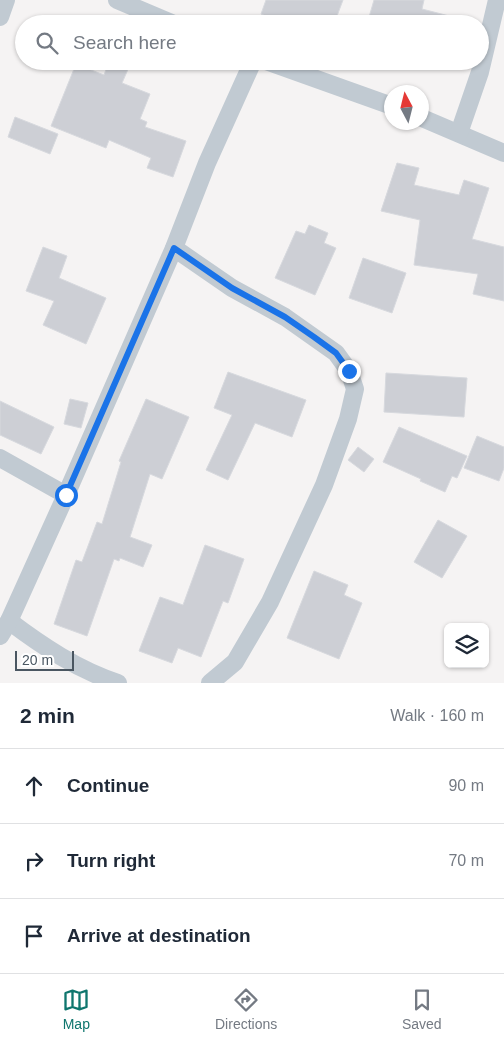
<!DOCTYPE html>
<html lang="en">
<head>
<meta charset="utf-8">
<style>
	body { margin:0; font-family:Arial,sans-serif; background:#f6f6f7; color:#1f2937 }
	.controls { position:absolute; right:15px; bottom:15px; display:grid; overflow:hidden; border-radius:8px; box-shadow:0 1px 4px #0004 }
	.controls button { width:45px; height:45px; display:grid; place-items:center; padding:0; border:0; border-bottom:1px solid #e0e1e3; background:#fff; color:#1f2937; font:25px sans-serif }
	.compass { position:absolute; left:384px; top:85px; width:45px; height:45px; border-radius:50%; background:#fff; box-shadow:0 1px 4px #0004; rotate:353deg }
	.scale { position:absolute; left:15px; bottom:12px; width:59px; box-sizing:border-box; padding-left:5px; border:2px solid #4a5661; border-top:0; font-size:14px; line-height:18px; white-space:nowrap; color:#4a5661; -webkit-text-stroke:4px #fff; paint-order:stroke }
	.stop { position:absolute; width:15px; height:15px; margin:-11px; border:4px solid #1a73e8; border-radius:50%; background:#fff }
	.stop.end { background:#1a73e8; border-color:#fff; box-shadow:0 1px 5px #0008 }
	.list { margin:0; padding:0; list-style:none }
	h2 { display:flex; justify-content:space-between; align-items:center; height:65px; margin:0; padding:0 20px; font-size:21px }
	h2 small { font-size:16px; font-weight:400; color:#747a83 }
	.list li { display:grid; grid-template-columns:32px 1fr auto; gap:15px; align-items:center; box-sizing:border-box; height:75px; padding:0 20px; border-top:1px solid #e0e1e3 }
	.list b { display:block; font-size:19px; white-space:nowrap }
	.list em { font-size:16px; font-style:normal; color:#747a83 }
	.icon { flex:none; width:28px; height:28px; fill:none; stroke:currentColor; stroke-width:2; stroke-linecap:round; stroke-linejoin:round }
	.map { position:relative; flex:none; width:504px; height:683px; overflow:hidden }
	.search { position:absolute; background:#fff; box-shadow:0 1px 4px #0004; left:15px; right:15px; top:15px; height:55px; display:flex; align-items:center; gap:12px; box-sizing:border-box; padding:0 18px; border-radius:28px; color:#747a83; font-size:19px }
	.sheet { height:290px; background:#fff }
	nav { display:flex; justify-content:space-around; align-items:center; box-sizing:border-box; height:70px; border-top:1px solid #e0e1e3; background:#fff; font-size:14px; color:#747a83 }
	nav a { display:grid; justify-items:center; gap:2px }
	nav .on { color:#0f766e }
	.map>svg:first-child { display:block }
	.building { fill:#cdcfd5; stroke:#d7d9de }
	.lines { fill:none; stroke-linecap:round; stroke-linejoin:round }
	.street { stroke:#c1cad2; stroke-width:18 }
	.route { stroke:#1a73e8; stroke-width:6 }
</style>
</head>
<body>
<div class="map">
<svg width="504" height="683" viewBox="0 0 504 683">
	<rect width="100%" height="100%" fill="#f5f3f3"/>
	<g class="building">
		<path d="M266,0H343L334,24H286L261,14Z"/>
		<path d="M374,0H424L422,9L457,18L456,24H367Z"/>
		<path d="M109,61H114L129,67L122,83L150,94L140,119L147,122L145,127L186,141L173,177L147,168L151,158L109,140L106,148L51,126L76,64L104,75Z"/>
		<path d="M15,117L58,134L50,154L8,137Z"/>
		<path d="M397,163L419,168L414,185L459,195L464,180L489,188L472,239L504,247V301L473,294L478,274L414,265L420,220L381,211Z"/>
		<path d="M309,225L328,233L324,243L336,248L315,295L275,278L296,231L305,234Z"/>
		<path d="M43,247L67,256L59,278L106,298L86,344L43,325L54,301L26,291Z"/>
		<path d="M363,258L406,273L392,313L349,298Z"/>
		<path d="M228,372L306,400L292,437L255,423L228,480L206,470L232,415L214,408Z"/>
		<path d="M386,373L467,378L464,417L384,412Z"/>
		<path d="M70,399L88,403L81,428L64,424Z"/>
		<path d="M146,399L189,417L162,479L150,474L130,537L152,545L143,567L120,558L119,561L114,559L87,636L54,624L76,560L82,562L97,522L102,524L121,462L119,461Z"/>
		<path d="M0,401L54,427L41,454L0,435Z"/>
		<path d="M399,427L467,456L457,478L452,476L445,492L420,481L421,479L383,462Z"/>
		<path d="M477,436L504,447V468L499,481L464,468Z"/>
		<path d="M358,447L374,459L364,472L348,460Z"/>
		<path d="M438,520L467,536L442,578L414,562Z"/>
		<path d="M205,545L244,559L228,603L223,601L201,657L178,648L172,663L139,651L160,597L183,605Z"/>
		<path d="M314,571L348,585L344,595L362,603L339,659L287,638Z"/>
	</g>
	<g class="lines">
		<g class="street">
			<path d="M117,0L174,24"/>
			<path d="M0,17L6,0"/>
			<path d="M266,61L392,106"/>
			<path d="M422,118L504,153"/>
			<path d="M459,133L480,72L497,0"/>
			<path d="M174,248L232,288L285,317L336,353L349,371L355,389L348,419L324,485L270,602L235,662L210,683"/>
			<path d="M0,458L66,495"/>
			<path d="M9,621C42,646 78,670 118,683"/>
			<path d="M0,636L9,621L66,495L174,248L207,163L253,61"/>
		</g>
	</g>
	<g class="lines">
		<path class="route" d="M66,495L174,248L232,288L285,317L314,337L336,353L349,371"/>
	</g>
</svg>
<div class="controls">
<button><svg class="icon" aria-label="layers" viewBox="0 0 24 24"><path d="M12 4l9 5-9 5-9-5zM3 14l9 5 9-5"/></svg></button>
</div>
<svg class="compass" viewBox="-18 -18 36 36"><path d="M0-13l5 13h-10z" fill="#e53935"/><path d="M0 13l5-13h-10z" fill="#747a83"/></svg>
<div class="scale">20 m</div>
<div class="stop" style="left:66px;top:495px"></div>
<div class="stop end" style="left:349px;top:371px"></div>
<div class="search"><svg class="icon" aria-label="search" viewBox="0 0 24 24"><circle cx="10" cy="10" r="6"/><path d="M15 15l6 6"/></svg>Search here</div>
</div>
<section class="sheet">
<h2>2 min<small>Walk · 160 m</small></h2>
<ul class="list">
<li><svg class="icon" aria-label="ahead" viewBox="0 0 24 24"><path d="M12 20V5M6 11l6-6 6 6"/></svg><div><b>Continue</b></div><em>90 m</em></li>
<li><svg class="icon" aria-label="right" viewBox="0 0 24 24"><path d="M7 20v-9h11M14 6l5 5-5 5"/></svg><div><b>Turn right</b></div><em>70 m</em></li>
<li><svg class="icon" aria-label="arrive" viewBox="0 0 24 24"><path d="M6 21V4h12l-3 4 3 4H6"/></svg><div><b>Arrive at destination</b></div></li>
</ul>
</section>
<nav>
<a class="on"><svg class="icon" aria-label="map" viewBox="0 0 24 24"><path d="M3 6l6-2 6 2 6-2v14l-6 2-6-2-6 2zM9 4v14M15 6v14"/></svg>Map</a>
<a><svg class="icon" aria-label="directions" viewBox="0 0 24 24"><path d="M12 3l9 9-9 9-9-9zM9 14v-3h6M13 9l2 2-2 2"/></svg>Directions</a>
<a><svg class="icon" aria-label="saved" viewBox="0 0 24 24"><path d="M7 4h10v16l-5-4-5 4z"/></svg>Saved</a>
</nav>
</body>
</html>
